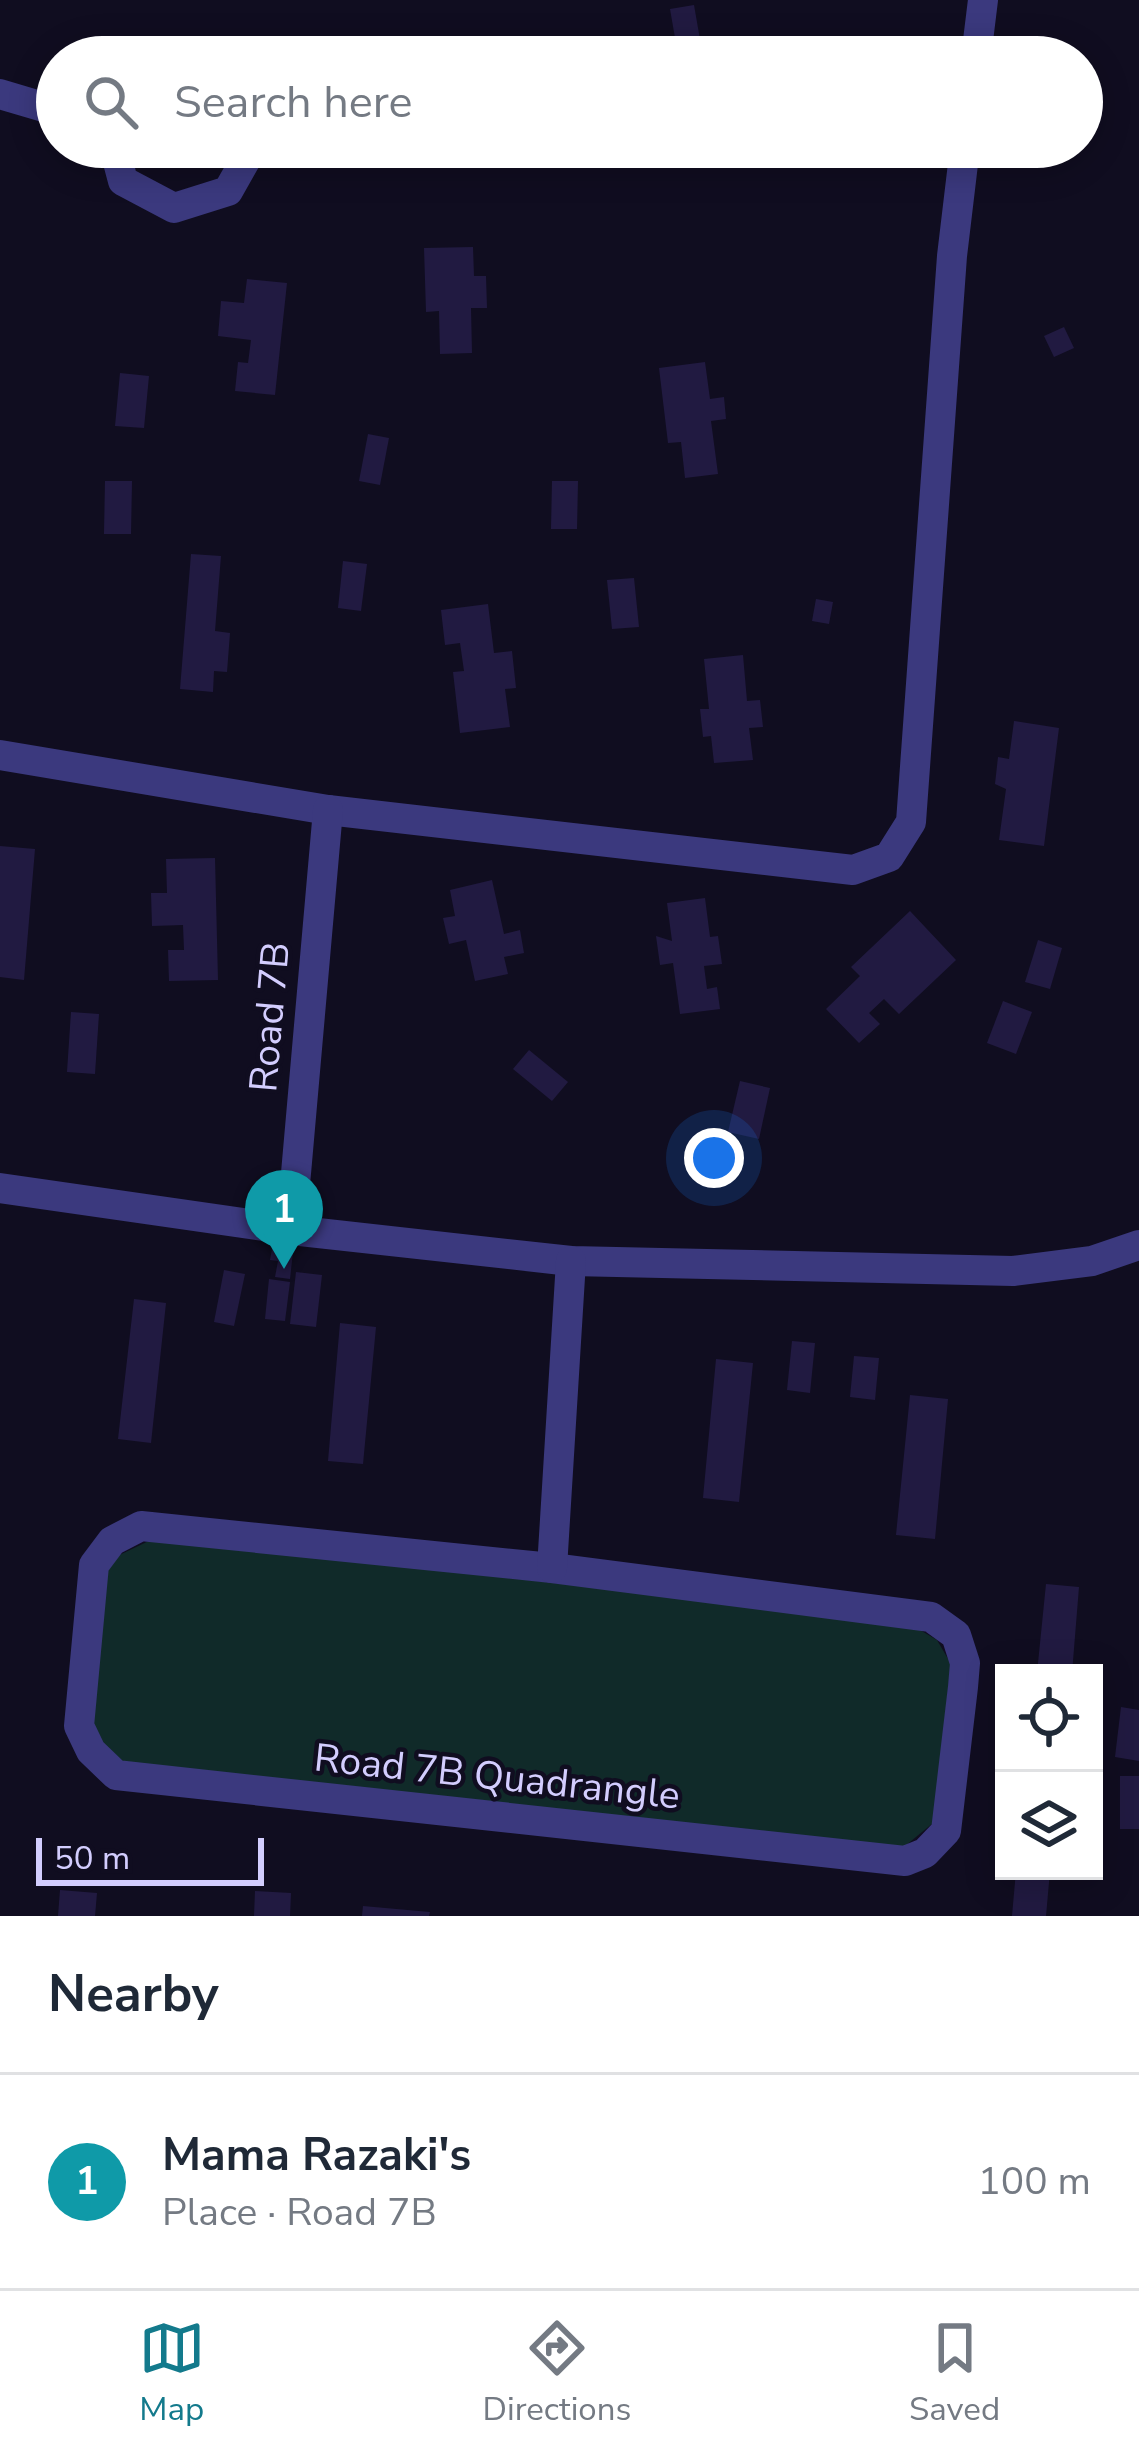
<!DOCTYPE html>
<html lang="en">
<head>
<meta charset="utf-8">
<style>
	body { margin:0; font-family:"Nunito Sans",sans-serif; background:#f6f6f7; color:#1f2937 }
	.controls { position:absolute; right:36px; bottom:36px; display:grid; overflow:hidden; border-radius:0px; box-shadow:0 6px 30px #0003 }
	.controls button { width:108px; height:108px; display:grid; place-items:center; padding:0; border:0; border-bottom:3px solid #e0e1e3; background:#fff; color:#1f2937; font:60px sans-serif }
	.scale { position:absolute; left:36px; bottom:30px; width:228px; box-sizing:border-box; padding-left:12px; border:6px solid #d3cdfe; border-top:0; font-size:33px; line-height:42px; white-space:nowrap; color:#d3cdfe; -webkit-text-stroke:9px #100d20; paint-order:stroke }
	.you { position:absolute; left:714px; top:1158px; width:42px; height:42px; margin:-30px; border:9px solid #fff; border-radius:50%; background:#1a73e8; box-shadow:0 0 0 18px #1a73e833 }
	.badge { display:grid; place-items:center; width:78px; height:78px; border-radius:50%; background:#137a8c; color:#fff; font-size:39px; font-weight:700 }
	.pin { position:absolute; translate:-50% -99px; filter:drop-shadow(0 3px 6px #0008) }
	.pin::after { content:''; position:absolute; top:63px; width:42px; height:36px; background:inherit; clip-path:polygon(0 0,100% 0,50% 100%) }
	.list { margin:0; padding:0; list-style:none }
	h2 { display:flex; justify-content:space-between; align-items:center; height:156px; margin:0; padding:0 48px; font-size:51px }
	h2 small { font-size:39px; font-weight:400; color:#747a83 }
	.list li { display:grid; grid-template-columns:78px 1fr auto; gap:36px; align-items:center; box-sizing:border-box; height:216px; padding:0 48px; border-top:3px solid #e0e1e3 }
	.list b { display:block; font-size:45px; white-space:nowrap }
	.list p { margin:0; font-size:39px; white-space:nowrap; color:#747a83 }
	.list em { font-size:39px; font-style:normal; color:#747a83 }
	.icon { flex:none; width:66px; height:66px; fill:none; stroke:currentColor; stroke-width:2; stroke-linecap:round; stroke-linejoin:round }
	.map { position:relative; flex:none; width:1139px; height:1916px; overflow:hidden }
	.search { position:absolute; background:#fff; box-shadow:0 6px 30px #0003; left:36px; right:36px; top:36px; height:132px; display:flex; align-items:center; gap:30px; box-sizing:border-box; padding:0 42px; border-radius:66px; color:#747a83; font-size:45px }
	.sheet { height:372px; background:#fff }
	nav { display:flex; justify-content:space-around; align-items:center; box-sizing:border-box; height:168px; border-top:3px solid #e0e1e3; background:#fff; font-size:33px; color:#747a83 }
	nav a { display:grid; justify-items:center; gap:6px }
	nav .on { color:#137a8c }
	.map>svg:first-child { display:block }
	.green { fill:#102a29 }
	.building { fill:#211a41 }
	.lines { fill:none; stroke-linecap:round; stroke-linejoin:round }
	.minor { stroke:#3b397e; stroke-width:30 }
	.labels { text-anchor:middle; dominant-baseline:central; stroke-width:9; stroke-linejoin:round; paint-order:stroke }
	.street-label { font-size:39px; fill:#d3cdfe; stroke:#100d20 }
</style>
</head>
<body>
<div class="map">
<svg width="1139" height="1916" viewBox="0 0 1139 1916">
	<rect width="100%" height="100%" fill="#100d20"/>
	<path class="green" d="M155,1538L908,1623L937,1640L951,1664L933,1823L899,1851L120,1766L100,1747L89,1721L109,1560Z"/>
	<g class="building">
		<path d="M694,5L702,51L678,55L670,9Z"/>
		<path d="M473,247L474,276H486L487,308H471L472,353L440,354L439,311L426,312L424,248Z"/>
		<path d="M247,279L287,283L275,395L235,391L238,362L248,363L251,340L218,336L221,301L244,303Z"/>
		<path d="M1064,327L1074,348L1054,357L1044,336Z"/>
		<path d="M705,362L710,399L724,397L726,419L711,421L718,474L685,478L681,442L668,443L659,368Z"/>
		<path d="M120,373L149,376L144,428L115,426Z"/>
		<path d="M368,434L389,438L380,485L359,481Z"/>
		<path d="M105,481H132L131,534H104Z"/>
		<path d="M552,481H578L577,529H551Z"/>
		<path d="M191,554L221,556L215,631L230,633L227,672L214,671L213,692L180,689Z"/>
		<path d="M343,561L367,564L361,611L338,608Z"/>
		<path d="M634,578L639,627L612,629L607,580Z"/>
		<path d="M816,599L833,602L829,624L812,621Z"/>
		<path d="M488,604L494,653L512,651L516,688L505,689L510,727L460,733L453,672L464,671L460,643L445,645L441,610Z"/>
		<path d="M743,655L747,701L760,700L763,727L749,728L753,760L714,763L711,736L703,737L700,709H709L704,659Z"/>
		<path d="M1014,721L1059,728L1044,846L999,840L1006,789L995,784L998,757L1009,759Z"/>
		<path d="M0,846L35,849L24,980L0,977Z"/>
		<path d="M215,858L218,980L169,981L168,950H184L183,925L152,926L151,893H167L166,859Z"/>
		<path d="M492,880L504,934L520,930L524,953L504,957L508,974L475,981L466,940L449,944L443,918L455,916L450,890Z"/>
		<path d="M705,898L710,937L718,936L722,964L704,966L707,989L717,987L720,1009L680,1014L673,963L660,965L656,936L672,941L667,903Z"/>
		<path d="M910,911L956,960L899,1014L884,999L869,1013L880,1024L859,1043L826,1009L860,976L851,967Z"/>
		<path d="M1038,940L1062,948L1050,989L1025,982Z"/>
		<path d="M1003,1001L1032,1012L1016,1054L987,1043Z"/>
		<path d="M71,1012L99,1014L95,1074L67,1072Z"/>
		<path d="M529,1050L568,1082L552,1101L513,1069Z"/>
		<path d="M740,1081L770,1088L759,1139L728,1132Z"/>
		<path d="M272,1249L293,1252L290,1279L275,1277L278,1261L270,1260Z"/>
		<path d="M224,1270L245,1274L234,1326L214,1322Z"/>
		<path d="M296,1272L322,1275L316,1327L290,1324Z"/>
		<path d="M269,1279L290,1282L285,1321L265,1319Z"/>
		<path d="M134,1299L166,1303L151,1443L118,1439Z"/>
		<path d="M340,1323L376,1327L363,1464L328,1461Z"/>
		<path d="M792,1341L815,1343L810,1393L787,1390Z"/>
		<path d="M854,1356L879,1358L875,1400L850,1397Z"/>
		<path d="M716,1359L753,1363L739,1502L703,1498Z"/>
		<path d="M910,1395L948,1399L935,1539L896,1535Z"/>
		<path d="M1046,1584L1079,1587L1072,1673H1037Z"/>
		<path d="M1121,1707L1139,1710V1761L1115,1757Z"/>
		<rect x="1120" y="1776" width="19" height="53"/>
		<path d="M1016,1871H1050L1046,1916H1012Z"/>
		<path d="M60,1890L97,1893L95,1916H58Z"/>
		<path d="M255,1891L291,1893L290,1916H254Z"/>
		<path d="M363,1906L430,1912L429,1916H362Z"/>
	</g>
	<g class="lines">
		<g class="minor">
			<path d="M976,57L983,0"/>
			<path d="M0,94L57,111"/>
			<path d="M114,147L123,181L174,208L228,191L253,147"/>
			<path d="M0,755L328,810L853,870L889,857L911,822L952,256L965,147"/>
			<path d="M0,1188L291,1230L571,1261L1013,1271L1092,1261L1139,1245"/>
			<path d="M291,1230L328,810"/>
			<path d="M141,1526L552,1568L931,1617L956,1635L965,1663L963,1687L946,1831L925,1853L905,1861L116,1775L91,1751L79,1726L94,1565L112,1541Z"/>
			<path d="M552,1568L571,1261"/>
		</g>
	</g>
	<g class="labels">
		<g class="street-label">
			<text transform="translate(270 1017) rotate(-85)">Road 7B</text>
			<text transform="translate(497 1777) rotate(6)">Road 7B Quadrangle</text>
		</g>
	</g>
</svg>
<div class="controls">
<button><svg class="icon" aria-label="locate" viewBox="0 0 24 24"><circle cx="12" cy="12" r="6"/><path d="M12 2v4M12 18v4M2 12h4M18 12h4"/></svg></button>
<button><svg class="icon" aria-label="layers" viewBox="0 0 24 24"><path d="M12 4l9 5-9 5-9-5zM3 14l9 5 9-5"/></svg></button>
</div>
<div class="scale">50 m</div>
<div class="you"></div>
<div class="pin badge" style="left:284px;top:1269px;background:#0f9aa8">1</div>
<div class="search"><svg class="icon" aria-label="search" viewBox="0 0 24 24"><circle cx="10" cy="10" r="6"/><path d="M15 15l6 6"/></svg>Search here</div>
</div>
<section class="sheet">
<h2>Nearby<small></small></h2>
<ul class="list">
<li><span class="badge" style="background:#0f9aa8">1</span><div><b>Mama Razaki's</b><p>Place · Road 7B</p></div><em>100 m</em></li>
</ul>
</section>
<nav>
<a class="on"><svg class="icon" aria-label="map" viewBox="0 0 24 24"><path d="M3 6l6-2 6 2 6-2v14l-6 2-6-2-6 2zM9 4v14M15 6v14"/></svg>Map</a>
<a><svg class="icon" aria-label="directions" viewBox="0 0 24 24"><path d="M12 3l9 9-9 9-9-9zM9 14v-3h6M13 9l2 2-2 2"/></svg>Directions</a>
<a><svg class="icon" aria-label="saved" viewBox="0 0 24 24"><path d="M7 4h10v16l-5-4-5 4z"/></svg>Saved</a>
</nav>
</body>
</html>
